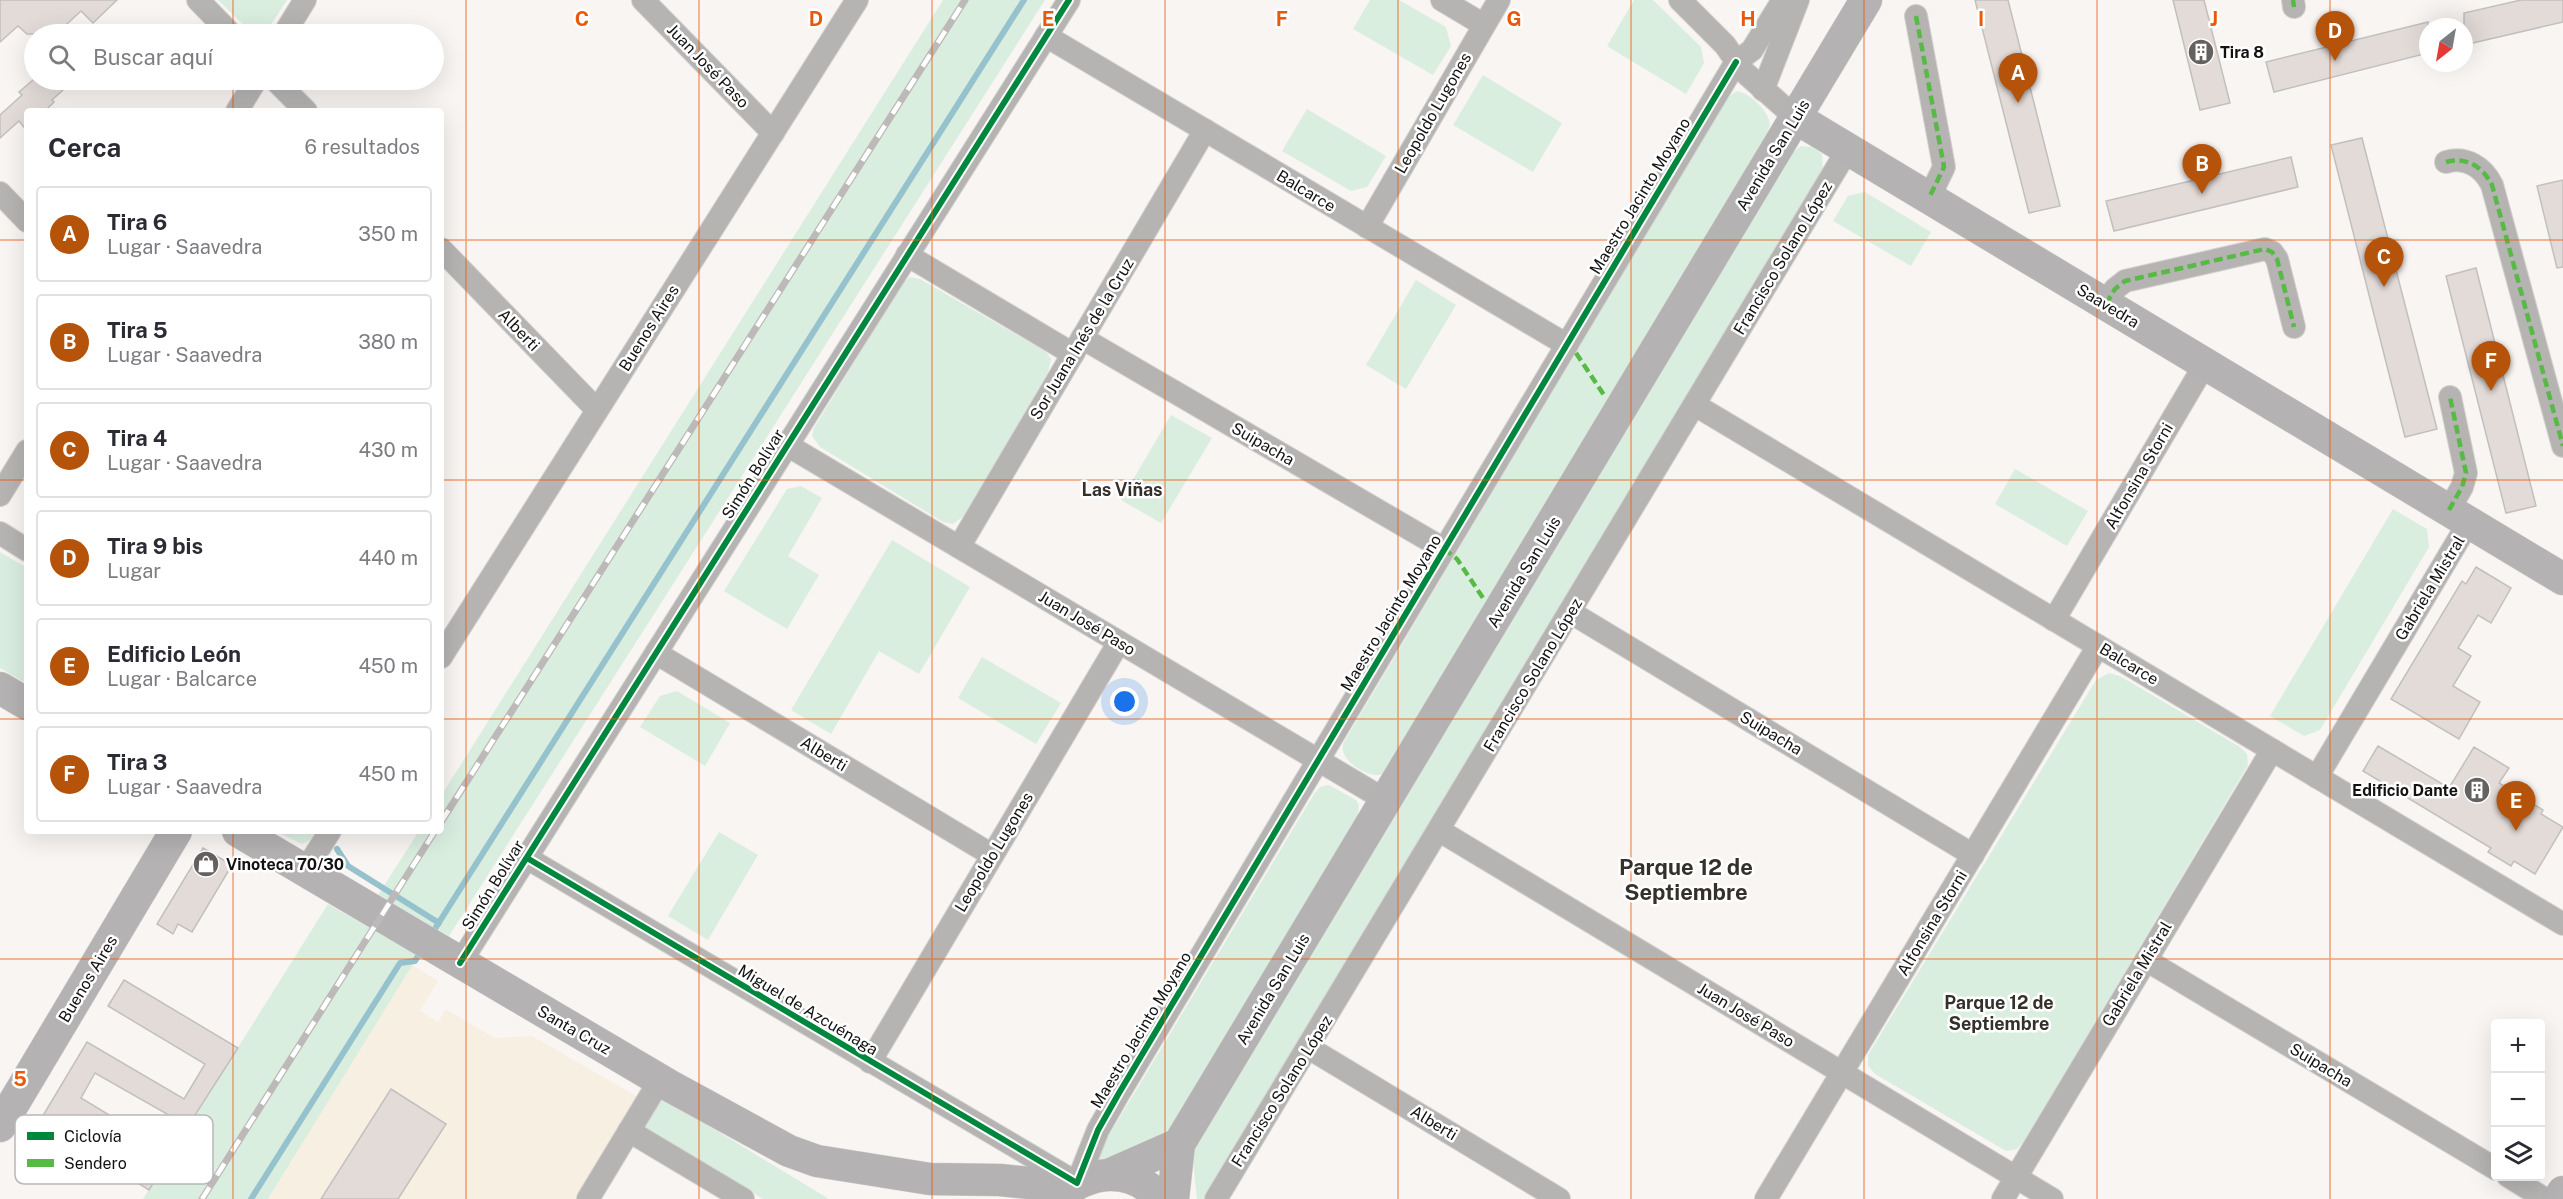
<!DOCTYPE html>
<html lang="es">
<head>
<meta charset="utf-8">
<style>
	body { margin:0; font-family:"Public Sans",sans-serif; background:#f2f2f3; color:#2b2b33 }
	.controls { position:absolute; right:18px; bottom:18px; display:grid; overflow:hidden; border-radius:6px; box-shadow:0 6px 24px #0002 }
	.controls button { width:54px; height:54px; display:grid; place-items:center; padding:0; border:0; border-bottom:2px solid #e1e1e2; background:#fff; color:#2b2b33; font:30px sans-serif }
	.compass { position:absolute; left:2419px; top:18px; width:54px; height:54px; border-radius:50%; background:#fff; box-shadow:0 6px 24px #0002; rotate:211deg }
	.you { position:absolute; left:1125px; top:702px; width:21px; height:21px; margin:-15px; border:4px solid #fff; border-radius:50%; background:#1a73e8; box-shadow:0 0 0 9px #1a73e833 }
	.badge { display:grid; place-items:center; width:39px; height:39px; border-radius:50%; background:#b45309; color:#fff; font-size:20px; font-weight:700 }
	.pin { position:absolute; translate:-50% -50px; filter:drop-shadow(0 2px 3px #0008) }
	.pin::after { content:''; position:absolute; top:32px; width:21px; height:18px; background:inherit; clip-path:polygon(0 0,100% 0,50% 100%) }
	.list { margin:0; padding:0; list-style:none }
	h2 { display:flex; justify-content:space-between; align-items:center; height:78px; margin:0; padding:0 24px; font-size:26px }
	h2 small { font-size:20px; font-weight:400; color:#7c7c81 }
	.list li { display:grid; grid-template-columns:39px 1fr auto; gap:18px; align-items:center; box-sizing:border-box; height:96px; margin:0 12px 12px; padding:0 12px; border:2px solid #e1e1e2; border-radius:6px }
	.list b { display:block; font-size:22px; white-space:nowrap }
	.list p { margin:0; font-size:20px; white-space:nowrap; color:#7c7c81 }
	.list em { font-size:20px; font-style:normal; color:#7c7c81 }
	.icon { flex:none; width:33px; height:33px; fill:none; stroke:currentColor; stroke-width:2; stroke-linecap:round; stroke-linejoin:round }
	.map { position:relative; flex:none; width:2563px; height:1199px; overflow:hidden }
	.search { position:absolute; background:#fff; box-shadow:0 6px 24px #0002; left:24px; top:24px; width:420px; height:66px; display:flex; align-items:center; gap:15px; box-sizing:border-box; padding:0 21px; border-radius:33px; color:#7c7c81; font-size:22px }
	.panel { position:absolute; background:#fff; box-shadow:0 6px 24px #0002; left:24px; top:108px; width:420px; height:726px; border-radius:6px }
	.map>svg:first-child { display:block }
	.industrial { fill:#f8efe3 }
	.green { fill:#daeee0 }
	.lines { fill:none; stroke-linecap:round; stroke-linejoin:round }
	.stream { stroke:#96c2ce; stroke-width:6 }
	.building { fill:#e3dbd8; stroke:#c2c0be; stroke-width:1.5 }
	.street-casing { stroke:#d3d1d0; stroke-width:24 }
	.secondary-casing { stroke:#d3d1d0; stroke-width:33 }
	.street { stroke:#b5b4b2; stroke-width:22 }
	.secondary { stroke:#b4b2b2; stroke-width:32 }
	.rail-casing { stroke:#bcb9b8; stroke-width:7 }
	.rail { stroke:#fff; stroke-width:4.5; stroke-dasharray:14; stroke-linecap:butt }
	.quiet { stroke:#58b947; stroke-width:4.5; stroke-dasharray:9 4.5; stroke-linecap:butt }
	.cycleway-casing { stroke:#fff; stroke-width:10 }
	.cycleway { stroke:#00873e; stroke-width:6 }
	.grid { fill:none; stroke:#e8590c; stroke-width:1.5; stroke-opacity:0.55 }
	.labels { text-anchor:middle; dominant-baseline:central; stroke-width:5; stroke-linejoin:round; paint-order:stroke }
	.poi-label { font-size:16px; font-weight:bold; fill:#141211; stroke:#fff; text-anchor:start }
	.street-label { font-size:16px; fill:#141211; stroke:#fff }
	.neighbourhood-label { font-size:18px; font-weight:bold; fill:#34302c; stroke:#fff }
	.district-label { font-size:22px; font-weight:bold; fill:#34302c; stroke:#fff }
	.key { fill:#fff; stroke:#b8b8b8; stroke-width:1.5 }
	.key-label { font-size:16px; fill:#141211 }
	.grid-label { font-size:20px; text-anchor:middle; font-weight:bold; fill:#e8590c; stroke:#fff; stroke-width:5; stroke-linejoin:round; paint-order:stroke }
</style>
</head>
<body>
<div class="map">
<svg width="2563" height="1199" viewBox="0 0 2563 1199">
	<rect width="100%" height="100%" fill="#f8f5f3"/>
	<path class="industrial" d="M412,965L438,981L420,1011L438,1022L445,1009L495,1038L532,1036L638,1097L577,1199H268Z"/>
	<g class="green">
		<path d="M218,0H287L266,32L253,34Z"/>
		<path d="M943,0H1045L449,936L378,895L419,831H441V796Z"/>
		<path d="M1370,0H1399L1446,27L1451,46L1433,75L1353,29Z"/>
		<path d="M1634,0H1653L1701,47L1704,63L1686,94L1607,46Z"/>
		<path d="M1483,75L1562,123L1533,172L1453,125Z"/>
		<path d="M1737,91C1750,93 1769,111 1770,125L1767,133L1389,768C1385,772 1382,776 1376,775C1363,775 1336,757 1344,742L1728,97Z"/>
		<path d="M1307,109L1386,156L1367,187L1351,191L1282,151Z"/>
		<path d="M1801,146L1812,147L1822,154L1823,171L1206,1199H1197L1192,1153L1792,153Z"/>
		<path d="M1865,192L1931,232L1911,266L1833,221L1848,196Z"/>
		<path d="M910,277L920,279L1046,352L1051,359L1048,372L965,515L953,524L943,522L820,447L812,436L814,428L903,283Z"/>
		<path d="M1416,280L1456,305L1406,389L1366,365Z"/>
		<path d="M1171,415L1212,438L1161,523L1121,500Z"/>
		<path d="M2015,469L2088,511L2067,546L1995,504Z"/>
		<path d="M801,486L822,498L788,556L819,575L787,629L724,591L787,489Z"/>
		<path d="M2393,509L2427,529L2429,547L2320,730L2304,736L2270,716Z"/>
		<path d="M892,540L970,587L919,674L879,651L831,734L791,710Z"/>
		<path d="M0,552L27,568V684L0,668Z"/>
		<path d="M982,657L1061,703L1036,744L958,698Z"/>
		<path d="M2109,673L2120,676L2240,747L2247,754L2248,765L2025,1140L2017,1149L2006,1151L1875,1074L1868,1066V1055L2096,680Z"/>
		<path d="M677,691L730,723L705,766L640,727L660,696Z"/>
		<path d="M1329,785L1356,800L1359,805L1358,815L1167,1140L1093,1162L1314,794L1320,787Z"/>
		<path d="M275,831H316L310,840L302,844Z"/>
		<path d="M719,832L758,855L708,940L668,916Z"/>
		<path d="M328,904L418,956L268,1199H143Z"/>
		<path d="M645,1087L829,1199H763L626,1117Z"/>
	</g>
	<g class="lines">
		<g class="stream">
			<path d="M337,849L348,866L439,923"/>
			<path d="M431,935L1024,0"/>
			<path d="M251,1199L400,963L415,961L421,951"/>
		</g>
	</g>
	<g class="building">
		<path d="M0,0H117L93,23L81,11L56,34H27L18,26L0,42Z"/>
		<path d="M1975,0H2008L2060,206L2029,213Z"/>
		<path d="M2173,0H2204L2230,103L2200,110Z"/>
		<path d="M2521,0H2563V22L2464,45V13Z"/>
		<path d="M2428,22V53L2274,92L2266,62Z"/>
		<path d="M33,80H74L52,100L54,102L45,111H27V131L19,121L0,138V115L22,95L19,92Z"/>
		<path d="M2362,138L2437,429L2405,437L2331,145Z"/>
		<path d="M2291,157L2298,187L2114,231L2106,201Z"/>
		<path d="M2563,180V267L2557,268L2537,186Z"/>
		<path d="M2476,268L2536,506L2506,513L2446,276Z"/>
		<path d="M2476,567L2511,588L2491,623L2478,615L2458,648L2471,656L2453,686L2480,702L2459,739L2391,699L2462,581L2466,584Z"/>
		<path d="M2378,746L2449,788L2474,747L2509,768L2499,783L2543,810L2541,814L2563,827L2535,874L2514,861L2511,866L2488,852L2491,848L2363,771Z"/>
		<path d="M203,848L232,865L192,932L178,924L173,934L157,924Z"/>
		<path d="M124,980L238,1048L188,1126L95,1073L81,1098L172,1153L149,1190L77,1146L68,1162L29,1139L87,1042L184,1099L205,1064L108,1006Z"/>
		<path d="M391,1089L446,1124L398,1199H321Z"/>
	</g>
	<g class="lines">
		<defs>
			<g id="street">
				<path d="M198,0L231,34"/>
				<path d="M643,0L773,133"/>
				<path d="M1442,0L1484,25"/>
				<path d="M1680,0L1725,45L1743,71L1796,118"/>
				<path d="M2293,0L2294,7"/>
				<path d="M1916,16L1944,167L1929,198"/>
				<path d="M284,34L305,0"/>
				<path d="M1046,36L1567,345"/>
				<path d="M1736,62L1752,50L1783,0"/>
				<path d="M275,80L306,111"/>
				<path d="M1763,90L1798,0"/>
				<path d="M237,111L256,80"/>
				<path d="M2446,162C2466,156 2483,167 2492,185L2563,446"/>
				<path d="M0,193L27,221"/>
				<path d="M1367,227L1499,0"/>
				<path d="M441,249L597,410"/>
				<path d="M907,255L1073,354"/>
				<path d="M2106,304L2115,289L2125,281L2265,249L2272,252L2277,259L2294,327"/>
				<path d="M1082,338L1444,549"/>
				<path d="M1695,405L2563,924"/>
				<path d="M787,445L1387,801"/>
				<path d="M0,495L27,451"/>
				<path d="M2449,510L2462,487L2466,473L2450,397"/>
				<path d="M0,533L27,550"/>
				<path d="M959,547L1205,130"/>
				<path d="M1570,612L1973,855"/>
				<path d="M2054,620L2205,364"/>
				<path d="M656,653L992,855"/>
				<path d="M441,657L857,0"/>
				<path d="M2317,777L2469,522"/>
				<path d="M1440,831L2052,1199"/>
				<path d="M527,858L1077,1183L1098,1130L1119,1093L1736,62"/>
				<path d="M305,871L330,831"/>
				<path d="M2146,960L2496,1169"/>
				<path d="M460,963L1069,0"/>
				<path d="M1309,1048L1559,1199"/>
				<path d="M870,1062L1119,642"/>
				<path d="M629,1131L743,1199"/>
				<path d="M2508,1176L2545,1199"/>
				<path d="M588,1199L660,1080"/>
				<path d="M1216,1199L1848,149"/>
				<path d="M1766,1199L2098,646"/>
				<path d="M2003,1199L2272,750"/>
			</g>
			<g id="secondary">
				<path d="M1796,118L2563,579"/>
				<path d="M0,688L27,704"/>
				<path d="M238,831L670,1086L789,1151L817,1161L930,1179L1000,1180L1069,1187"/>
				<path d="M0,1126L176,831"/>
				<path d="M1111,1174L1179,1144"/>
				<path d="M1058,1199C1085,1170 1133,1164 1159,1199"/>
				<path d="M1173,1199L1179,1144L1866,0"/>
				<path d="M2559,1199L2563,1192"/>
			</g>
		</defs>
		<use href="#street" class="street-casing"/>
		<use href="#secondary" class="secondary-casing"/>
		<use href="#street" class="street"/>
		<use href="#secondary" class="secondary"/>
		<defs>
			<g id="rail">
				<path d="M441,822L965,0"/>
				<path d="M202,1199L435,831"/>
			</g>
		</defs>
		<use href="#rail" class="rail-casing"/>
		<use href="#rail" class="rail"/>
		<g class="quiet">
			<path d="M2293,0L2294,7"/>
			<path d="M1916,16L1944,167L1929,198"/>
			<path d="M2446,162C2466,156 2483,167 2492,185L2563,446"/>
			<path d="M2106,304L2115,289L2125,281L2265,249L2272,252L2277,259L2294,327"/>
			<path d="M1576,353L1606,398"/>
			<path d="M2449,510L2462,487L2466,473L2450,397"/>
			<path d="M1444,549L1457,559L1485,601"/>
		</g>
		<defs>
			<g id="cycleway">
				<path d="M527,858L1077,1183L1098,1130L1119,1093L1736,62"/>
				<path d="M460,963L1069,0"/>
			</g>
		</defs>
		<use href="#cycleway" class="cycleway-casing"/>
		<use href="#cycleway" class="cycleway"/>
	</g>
	<path class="grid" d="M233,0V34M466,0V1199M699,0V1199M932,0V1199M1165,0V1199M1398,0V1199M1631,0V1199M1864,0V1199M2097,0V1199M2330,0V1199M233,80V111M0,240H27M441,240H2563M0,480H27M441,480H2563M0,719H27M441,719H2563M233,831V1199M0,959H2563"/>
	<defs>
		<symbol id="building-disc" viewBox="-11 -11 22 22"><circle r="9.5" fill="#646160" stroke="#fff"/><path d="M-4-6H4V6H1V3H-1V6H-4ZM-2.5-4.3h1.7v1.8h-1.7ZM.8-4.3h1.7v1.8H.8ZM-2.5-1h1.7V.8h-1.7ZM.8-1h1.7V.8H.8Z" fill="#fff"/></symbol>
		<symbol id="shop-disc" viewBox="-11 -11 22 22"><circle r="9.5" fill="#646160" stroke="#fff"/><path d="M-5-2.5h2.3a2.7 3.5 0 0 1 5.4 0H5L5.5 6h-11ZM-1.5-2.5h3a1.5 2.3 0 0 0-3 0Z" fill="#fff"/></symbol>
	</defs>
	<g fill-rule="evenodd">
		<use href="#building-disc" x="2186" y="37" width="30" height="30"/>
		<use href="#building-disc" x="2462" y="775" width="30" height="30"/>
		<use href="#shop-disc" x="191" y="849" width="30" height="30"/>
	</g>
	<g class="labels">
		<g class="poi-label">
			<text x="2220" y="52">Tira 8</text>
			<text x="2458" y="790" text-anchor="end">Edificio Dante</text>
			<text x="226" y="864">Vinoteca 70/30</text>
		</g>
		<g class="street-label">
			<text transform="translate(708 66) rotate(46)">Juan José Paso</text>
			<text transform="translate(1433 113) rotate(-60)">Leopoldo Lugones</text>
			<text transform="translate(1773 155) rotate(-59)">Avenida San Luis</text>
			<text transform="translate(1306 191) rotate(31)">Balcarce</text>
			<text transform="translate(1640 196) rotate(-59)">Maestro Jacinto Moyano</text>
			<text transform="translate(1783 258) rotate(-59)">Francisco Solano López</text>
			<text transform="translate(2108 306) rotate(31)">Saavedra</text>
			<text transform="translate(649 328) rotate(-58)">Buenos Aires</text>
			<text transform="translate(519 330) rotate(46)">Alberti</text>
			<text transform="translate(1082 339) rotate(-59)">Sor Juana Inés de la Cruz</text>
			<text transform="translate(1263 444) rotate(30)">Suipacha</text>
			<text transform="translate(753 474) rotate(-58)">Simón Bolívar</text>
			<text transform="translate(2139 476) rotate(-60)">Alfonsina Storni</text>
			<text transform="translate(1524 572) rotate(-59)">Avenida San Luis</text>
			<text transform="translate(2430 588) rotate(-59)">Gabriela Mistral</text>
			<text transform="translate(1391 613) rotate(-59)">Maestro Jacinto Moyano</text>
			<text transform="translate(1087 623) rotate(31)">Juan José Paso</text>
			<text transform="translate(2129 664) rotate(31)">Balcarce</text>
			<text transform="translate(1533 675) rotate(-59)">Francisco Solano López</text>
			<text transform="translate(1771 733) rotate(31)">Suipacha</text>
			<text transform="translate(824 754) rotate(31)">Alberti</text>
			<text transform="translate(994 852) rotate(-59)">Leopoldo Lugones</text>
			<text transform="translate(493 885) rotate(-58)">Simón Bolívar</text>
			<text transform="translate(1932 923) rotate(-59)">Alfonsina Storni</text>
			<text transform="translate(2137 974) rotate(-59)">Gabriela Mistral</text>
			<text transform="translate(88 979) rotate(-59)">Buenos Aires</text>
			<text transform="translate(1273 989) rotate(-59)">Avenida San Luis</text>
			<text transform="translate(808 1010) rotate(31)">Miguel de Azcuénaga</text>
			<text transform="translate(1746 1015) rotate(31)">Juan José Paso</text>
			<text transform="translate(574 1030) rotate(30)">Santa Cruz</text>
			<text transform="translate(1141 1030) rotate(-59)">Maestro Jacinto Moyano</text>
			<text transform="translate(2321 1065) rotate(31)">Suipacha</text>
			<text transform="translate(1282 1091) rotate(-58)">Francisco Solano López</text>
			<text transform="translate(1434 1123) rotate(31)">Alberti</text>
		</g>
		<g class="neighbourhood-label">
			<text x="1122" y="489">Las Viñas</text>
			<text x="1999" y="1002">Parque 12 de<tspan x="1999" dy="21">Septiembre</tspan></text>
		</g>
		<g class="district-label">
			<text x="1686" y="867">Parque 12 de<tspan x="1686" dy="25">Septiembre</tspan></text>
		</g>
	</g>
	<rect x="15" y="1115" width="198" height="69" rx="9" class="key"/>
	<rect x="27" y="1132" width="27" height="8" fill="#00873e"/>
	<rect x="27" y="1159" width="27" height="8" fill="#58b947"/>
	<g class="key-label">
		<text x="64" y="1142">Ciclovía</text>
		<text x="64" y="1169">Sendero</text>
	</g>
	<g class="grid-label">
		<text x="582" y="26">C</text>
		<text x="816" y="26">D</text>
		<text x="1048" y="26">E</text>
		<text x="1282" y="26">F</text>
		<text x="1514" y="26">G</text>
		<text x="1748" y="26">H</text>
		<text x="1981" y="26">I</text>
		<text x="2214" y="26">J</text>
		<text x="20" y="1086">5</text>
	</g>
</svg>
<div class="controls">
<button>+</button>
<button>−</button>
<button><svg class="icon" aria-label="layers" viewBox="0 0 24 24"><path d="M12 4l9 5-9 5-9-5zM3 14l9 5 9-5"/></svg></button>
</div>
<svg class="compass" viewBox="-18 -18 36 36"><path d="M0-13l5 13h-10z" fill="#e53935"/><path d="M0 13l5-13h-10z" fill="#7c7c81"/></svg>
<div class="you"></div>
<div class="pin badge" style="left:2018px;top:103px">A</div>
<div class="pin badge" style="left:2202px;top:194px">B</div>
<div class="pin badge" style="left:2384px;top:287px">C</div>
<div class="pin badge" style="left:2335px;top:61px">D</div>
<div class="pin badge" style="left:2516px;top:831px">E</div>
<div class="pin badge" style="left:2491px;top:391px">F</div>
<div class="search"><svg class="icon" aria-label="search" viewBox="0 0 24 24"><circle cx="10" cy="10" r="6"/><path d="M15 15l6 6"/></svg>Buscar aquí</div>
<section class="panel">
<h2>Cerca<small>6 resultados</small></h2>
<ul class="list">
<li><span class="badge">A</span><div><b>Tira 6</b><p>Lugar · Saavedra</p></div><em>350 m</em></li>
<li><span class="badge">B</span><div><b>Tira 5</b><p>Lugar · Saavedra</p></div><em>380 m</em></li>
<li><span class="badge">C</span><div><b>Tira 4</b><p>Lugar · Saavedra</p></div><em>430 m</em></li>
<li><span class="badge">D</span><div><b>Tira 9 bis</b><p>Lugar</p></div><em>440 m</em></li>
<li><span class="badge">E</span><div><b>Edificio León</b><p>Lugar · Balcarce</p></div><em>450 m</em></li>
<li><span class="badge">F</span><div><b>Tira 3</b><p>Lugar · Saavedra</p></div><em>450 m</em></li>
</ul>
</section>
</div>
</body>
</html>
